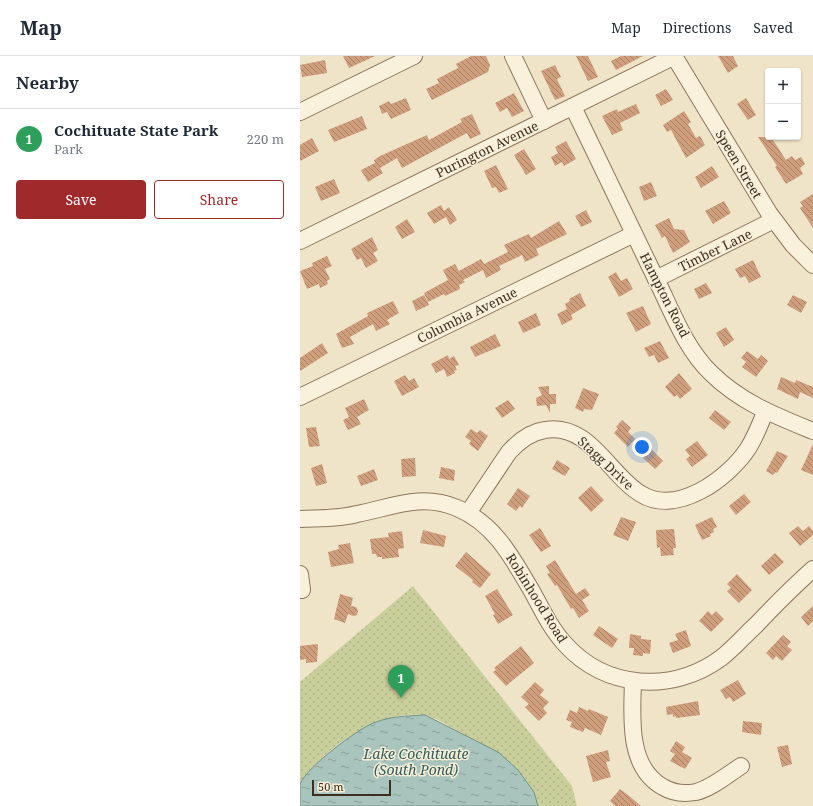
<!DOCTYPE html>
<html lang="en">
<head>
<meta charset="utf-8">
<style>
	body { margin:0; font-family:"Noto Serif",serif; background:#f2f2f3; color:#1f2937 }
	.controls { position:absolute; right:12px; top:12px; display:grid; overflow:hidden; border-radius:4px; box-shadow:0 1px 3px #0004 }
	.controls button { width:36px; height:36px; display:grid; place-items:center; padding:0; border:0; border-bottom:1px solid #e0e1e3; background:#fff; color:#1f2937; font:20px sans-serif }
	.scale { position:absolute; left:12px; bottom:10px; width:79px; box-sizing:border-box; padding-left:4px; border:2px solid #3d2e20; border-top:0; font-size:11px; line-height:14px; white-space:nowrap; color:#3d2e20; -webkit-text-stroke:3px #f7eed8; paint-order:stroke }
	.you { position:absolute; left:342px; top:391px; width:14px; height:14px; margin:-10px; border:3px solid #fff; border-radius:50%; background:#1a73e8; box-shadow:0 0 0 6px #1a73e833 }
	.badge { display:grid; place-items:center; width:26px; height:26px; border-radius:50%; background:#9e2a2b; color:#fff; font-size:13px; font-weight:700 }
	.pin { position:absolute; translate:-50% -33px; filter:drop-shadow(0 1px 2px #0008) }
	.pin::after { content:''; position:absolute; top:21px; width:14px; height:12px; background:inherit; clip-path:polygon(0 0,100% 0,50% 100%) }
	.list { margin:0; padding:0; list-style:none }
	h2 { display:flex; justify-content:space-between; align-items:center; height:52px; margin:0; padding:0 16px; font-size:17px }
	h2 small { font-size:13px; font-weight:400; color:#747a83 }
	.list li { display:grid; grid-template-columns:26px 1fr auto; gap:12px; align-items:center; box-sizing:border-box; height:60px; padding:0 16px; border-top:1px solid #e0e1e3 }
	.list b { display:block; font-size:15px; white-space:nowrap }
	.list p { margin:0; font-size:13px; white-space:nowrap; color:#747a83 }
	.list em { font-size:13px; font-style:normal; color:#747a83 }
	.actions { display:flex; gap:8px; padding:12px 16px }
	.actions a { flex:1; padding:9px 0; border:1px solid #9e2a2b; border-radius:4px; text-align:center; font-size:14px; color:#9e2a2b }
	.actions .main { background:#9e2a2b; color:#fff }
	.map { position:relative; flex:none; width:513px; height:750px; overflow:hidden }
	header { display:flex; align-items:center; gap:24px; box-sizing:border-box; height:56px; padding:0 20px; background:#fff; border-bottom:1px solid #e0e1e3 }
	header strong { font-size:19px }
	nav { display:flex; gap:22px; margin-inline-start:auto; font-size:14px }
	main { display:flex }
	aside { flex:1; background:#fff }
	.map>svg:first-child { display:block }
	.park { fill:url(#park-dots) }
	.water { fill:url(#water-ripples); stroke:#6f938a }
	.building { fill:url(#building-back-hatch) }
	.lines { fill:none; stroke-linecap:round; stroke-linejoin:round }
	.minor-casing { stroke:#8d765c; stroke-width:18 }
	.minor { stroke:#faf1dc; stroke-width:16 }
	.labels { text-anchor:middle; dominant-baseline:central; stroke-width:3; stroke-linejoin:round; paint-order:stroke }
	.street-label { font-size:13px; fill:#3d2e20; stroke:#f7eed8 }
	.water-label { font-size:14px; font-style:italic; fill:#2f5d5a; stroke:#f7eed8 }
</style>
</head>
<body>
<header>
<strong>Map</strong>
<nav><a>Map</a><a>Directions</a><a>Saved</a></nav>
</header>
<main>
<aside>
<h2>Nearby<small></small></h2>
<ul class="list">
<li><span class="badge" style="background:#2e9e5b">1</span><div><b>Cochituate State Park</b><p>Park</p></div><em>220 m</em></li>
</ul>
<div class="actions"><a class="main">Save</a><a>Share</a></div>
</aside>
<div class="map">
<svg width="513" height="750" viewBox="0 0 513 750">
	<defs>
		<pattern id="park-dots" width="8" height="8" patternUnits="userSpaceOnUse"><rect width="8" height="8" fill="#c9cf9b"/><path d="M2 2h.1M6 6h.1" fill="none" stroke="#aeb285" stroke-width="1.8" stroke-linecap="round"/></pattern>
		<pattern id="water-ripples" width="26" height="14" patternUnits="userSpaceOnUse"><rect width="26" height="14" fill="#a9c4bc"/><path d="M2 4q2-2 4 0t4 0M15 11q2-2 4 0t4 0" fill="none" stroke="#8ba098"/></pattern>
		<pattern id="building-back-hatch" width="6" height="6" patternUnits="userSpaceOnUse"><rect width="6" height="6" fill="#cf9f7d"/><path d="M-1 5l2 2M0 0l6 6M5-1l2 2" fill="none" stroke="#a98266"/></pattern>
	</defs>
	<rect width="100%" height="100%" fill="#f0e4c8"/>
	<path class="park" d="M113,530L272,730L277,750H238C227,714 206,701 175,685C162,679 138,661 124,659C80,653 22,692 0,729V626Z"/>
	<path class="water" d="M125,659L198,696L218,714L234,736L238,750H0C0,744 0,734 0,728C7,711 58,672 76,666C92,660 108,660 125,659Z"/>
	<g class="building">
		<path d="M43,0H75L49,12Z"/>
		<path d="M171,0H186L190,9L188,16L132,44L126,33L139,27L137,23L158,12L156,8Z"/>
		<path d="M276,0H288L298,21L288,25Z"/>
		<path d="M321,0H343L316,14L311,5Z"/>
		<path d="M418,0H433L438,10L428,17Z"/>
		<path d="M25,4L27,17L2,21L0,9Z"/>
		<path d="M255,9L261,21L257,23L265,40L255,44L241,15Z"/>
		<path d="M366,33L373,44L361,50L355,39Z"/>
		<path d="M214,37L224,55L212,61L207,52L200,56L195,47Z"/>
		<path d="M106,42L111,54L91,63L87,56L82,58L79,50L89,45L91,48Z"/>
		<path d="M446,42L456,59L448,64L437,48Z"/>
		<path d="M336,48L340,57L320,67L323,74L312,79L302,60L317,53L318,56Z"/>
		<path d="M384,55L391,66L388,68L396,82L400,80L405,89L386,102L371,74L367,76L363,69Z"/>
		<path d="M172,58L181,78L170,83L167,77L102,112L97,102L80,112L83,117L68,126L62,116L61,114L75,107L74,104L80,100L127,79L129,84L162,66L160,63Z"/>
		<path d="M62,60L67,73L34,86L28,74Z"/>
		<path d="M458,81H471L486,104L492,100L495,104L501,101L505,108L500,112L503,118L486,128L475,111L477,110Z"/>
		<path d="M12,82L19,95L0,105V89Z"/>
		<path d="M266,85L276,103L264,110L262,106L255,110L251,101L258,97L255,91Z"/>
		<path d="M224,93L236,113L226,119L214,99Z"/>
		<path d="M196,109L208,133L199,137L196,131L192,132L184,115Z"/>
		<path d="M412,110L419,121L401,132L395,121Z"/>
		<path d="M34,123L40,137L21,145L15,131Z"/>
		<path d="M351,126L357,140L344,145L339,131Z"/>
		<path d="M513,138V172L500,152L503,150L500,146Z"/>
		<path d="M424,145L431,157L413,168L405,155Z"/>
		<path d="M141,149L144,155L149,151L157,164L150,169L146,161L134,168L127,157Z"/>
		<path d="M286,154L292,166L281,171L275,160Z"/>
		<path d="M369,162L374,173L384,174L390,186L373,197L365,180L362,182L355,169Z"/>
		<path d="M107,163L115,176L102,183L95,171Z"/>
		<path d="M259,165L267,178L236,193L239,199L225,206L222,199L199,210L201,214L186,222L183,214L163,224L165,226L159,229L160,233L145,240L144,238L128,246L124,237L148,224L143,214L155,208L159,215L181,203L184,208L208,196L204,189L229,178L231,182Z"/>
		<path d="M72,181L78,194L73,197L78,205L66,212L61,202L57,204L51,193Z"/>
		<path d="M27,200L32,210L25,213L30,223L27,225L28,228L20,232L19,228L7,233L0,215L13,210L12,207Z"/>
		<path d="M453,204L461,221L449,227L445,220L440,222L435,213Z"/>
		<path d="M316,216L321,225L327,222L333,233L319,241L308,221Z"/>
		<path d="M406,227L412,237L399,243L394,233Z"/>
		<path d="M280,237L286,250L271,259L273,263L262,269L257,258L267,253L265,248L270,245L269,243Z"/>
		<path d="M124,239L129,249L116,255L112,245Z"/>
		<path d="M493,239L507,246L501,257L487,249Z"/>
		<path d="M93,245L99,257L87,264L90,268L76,275L73,268L50,281L54,288L42,292L36,278L68,260L67,257Z"/>
		<path d="M343,250L351,268L336,276L326,257Z"/>
		<path d="M236,257L241,269L223,277L218,266Z"/>
		<path d="M426,271L434,284L424,291L416,277Z"/>
		<path d="M195,278L201,290L175,301L170,291Z"/>
		<path d="M360,285L369,302L358,307L354,299L349,301L344,292Z"/>
		<path d="M22,287L28,297L0,315V302Z"/>
		<path d="M447,295L458,303L461,299L468,305L456,321L442,311L446,306L441,302Z"/>
		<path d="M148,299L149,303L154,300L159,309L155,310L157,314L154,315L155,317L147,321L144,313L136,317L131,308Z"/>
		<path d="M379,317L392,333L380,343L377,339L374,341L365,331Z"/>
		<path d="M105,319L109,325L114,322L119,331L102,340L94,325Z"/>
		<path d="M481,321L495,327L496,324L513,331V342L500,336L498,343L477,333Z"/>
		<path d="M249,330V338H256V348H250V357L246,349L237,350L236,342L242,339L238,331Z"/>
		<path d="M283,332L299,338L292,354L284,353L283,356L275,352Z"/>
		<path d="M64,343L69,354L57,361L61,368L48,374L43,364L49,361L45,352Z"/>
		<path d="M208,344L215,353L202,362L195,352Z"/>
		<path d="M415,354L431,366L424,374L409,362Z"/>
		<path d="M322,364L331,372L328,376L335,383L328,391L314,377L318,372L316,371Z"/>
		<path d="M16,371L20,390L9,391L6,372Z"/>
		<path d="M171,373L177,377L180,374L188,380L178,395L169,388L171,385L165,381Z"/>
		<path d="M397,385L408,399L392,411L386,403L390,400L385,394Z"/>
		<path d="M513,388V419L501,414Z"/>
		<path d="M351,393L363,405L355,413L343,402Z"/>
		<path d="M477,395L488,400L477,417L476,416L473,419L466,415Z"/>
		<path d="M115,402L116,420L102,421L101,403Z"/>
		<path d="M257,404L270,412L265,420L252,413Z"/>
		<path d="M22,408L27,427L16,430L11,412Z"/>
		<path d="M141,411L155,414L154,425L139,422Z"/>
		<path d="M74,413L78,424L61,430L57,420Z"/>
		<path d="M291,430L304,444L291,456L278,442Z"/>
		<path d="M218,432L230,440L222,452L220,450L216,455L207,448Z"/>
		<path d="M444,438L451,446L436,459L429,450Z"/>
		<path d="M321,461L336,466L328,485L313,479Z"/>
		<path d="M412,461L417,471L413,473L414,476L410,478L411,480L402,484L395,469Z"/>
		<path d="M498,470L503,475L509,470L513,475V479L500,490L489,477Z"/>
		<path d="M240,472L251,490L241,496L229,479Z"/>
		<path d="M374,473L376,492H373L374,499L361,500L360,491L357,492L356,474Z"/>
		<path d="M123,474L146,480L144,491L120,487Z"/>
		<path d="M102,475L104,492L98,493L99,501L82,503V501H77L76,498H72L70,483L89,481L88,477Z"/>
		<path d="M50,487L54,507L31,511L28,496L39,493L38,489Z"/>
		<path d="M166,496L191,518L180,532L172,526L173,524L155,510Z"/>
		<path d="M475,497L484,506L469,519L461,510Z"/>
		<path d="M255,504L276,538L285,532L290,539L282,544L289,555L279,562L273,552L271,553L257,529L255,530L247,518L250,517L246,510Z"/>
		<path d="M437,518L452,534L439,547L427,535L431,532L427,528Z"/>
		<path d="M197,533L213,559L198,568L193,559L195,558L185,540Z"/>
		<path d="M40,538L53,542L51,550L56,551L58,555L57,559L53,560L48,558L45,567L34,563Z"/>
		<path d="M513,550V565L508,570L501,561Z"/>
		<path d="M408,555L412,559L416,555L424,563L411,576L399,565Z"/>
		<path d="M299,570L318,583L312,592L293,579Z"/>
		<path d="M386,574L391,590L373,597L369,587L378,584L375,578Z"/>
		<path d="M330,578L341,580V583L351,584L350,598L343,597V600L333,599L334,592H329Z"/>
		<path d="M483,579L491,586L487,590L492,594L482,605L476,600L473,604L466,597Z"/>
		<path d="M18,588L17,606L6,607V603L0,604V590Z"/>
		<path d="M221,590L234,607L206,630L193,616L196,614L194,612Z"/>
		<path d="M438,624L446,638L433,646L430,641L426,643L420,634Z"/>
		<path d="M235,626L244,634L240,639L249,646L243,652L247,657L239,665L225,651L229,648L221,641Z"/>
		<path d="M398,645L400,659L376,662V660L373,661V658L367,659L366,651Z"/>
		<path d="M279,651L288,655L289,653L308,661L301,679L285,672L283,676L270,671L272,666L266,664L270,654L277,657Z"/>
		<path d="M443,665L462,667L461,679L442,676Z"/>
		<path d="M376,685L385,691L382,696L392,702L385,713L370,705L375,698L370,695Z"/>
		<path d="M488,689L492,708L482,711L477,691Z"/>
		<path d="M308,694L310,705L306,706L311,721L293,726L286,700Z"/>
		<path d="M320,733L328,739L341,750H315L310,745Z"/>
	</g>
	<g class="lines">
		<defs>
			<g id="minor">
				<path d="M213,0L244,65"/>
				<path d="M374,0L469,157L493,189L513,209"/>
				<path d="M273,51C301,108 328,166 356,223C372,255 385,292 411,317C440,346 476,360 513,375"/>
				<path d="M0,56L114,0"/>
				<path d="M0,185L375,0"/>
				<path d="M356,223L474,164"/>
				<path d="M0,341L334,178"/>
				<path d="M168,457L209,396C219,385 230,376 245,374C289,366 309,419 341,438C377,460 427,423 447,394C455,382 460,369 465,356"/>
				<path d="M0,463C19,462 39,463 57,458C93,451 121,437 157,452C196,468 214,505 234,539C243,556 252,574 265,588C305,633 372,638 421,602C434,592 444,580 456,569C474,550 493,531 513,513"/>
				<path d="M0,518L2,534"/>
				<path d="M333,626C332,661 327,711 363,731C373,737 385,738 396,736C412,732 427,719 441,710"/>
			</g>
		</defs>
		<use href="#minor" class="minor-casing"/>
		<use href="#minor" class="minor"/>
	</g>
	<g class="labels">
		<g class="street-label">
			<text transform="translate(187 93) rotate(-26)">Purington Avenue</text>
			<text transform="translate(439 108) rotate(59)">Speen Street</text>
			<text transform="translate(415 194) rotate(-26)">Timber Lane</text>
			<text transform="translate(365 239) rotate(63)">Hampton Road</text>
			<text transform="translate(167 259) rotate(-26)">Columbia Avenue</text>
			<text transform="translate(306 407) rotate(43)">Stagg Drive</text>
			<text transform="translate(237 542) rotate(58)">Robinhood Road</text>
		</g>
		<g class="water-label">
			<text x="116" y="697">Lake Cochituate<tspan x="116" dy="16">(South Pond)</tspan></text>
		</g>
	</g>
</svg>
<div class="controls">
<button>+</button>
<button>−</button>
</div>
<div class="scale">50 m</div>
<div class="you"></div>
<div class="pin badge" style="left:101px;top:642px;background:#2e9e5b">1</div>
</div>
</main>
</body>
</html>
